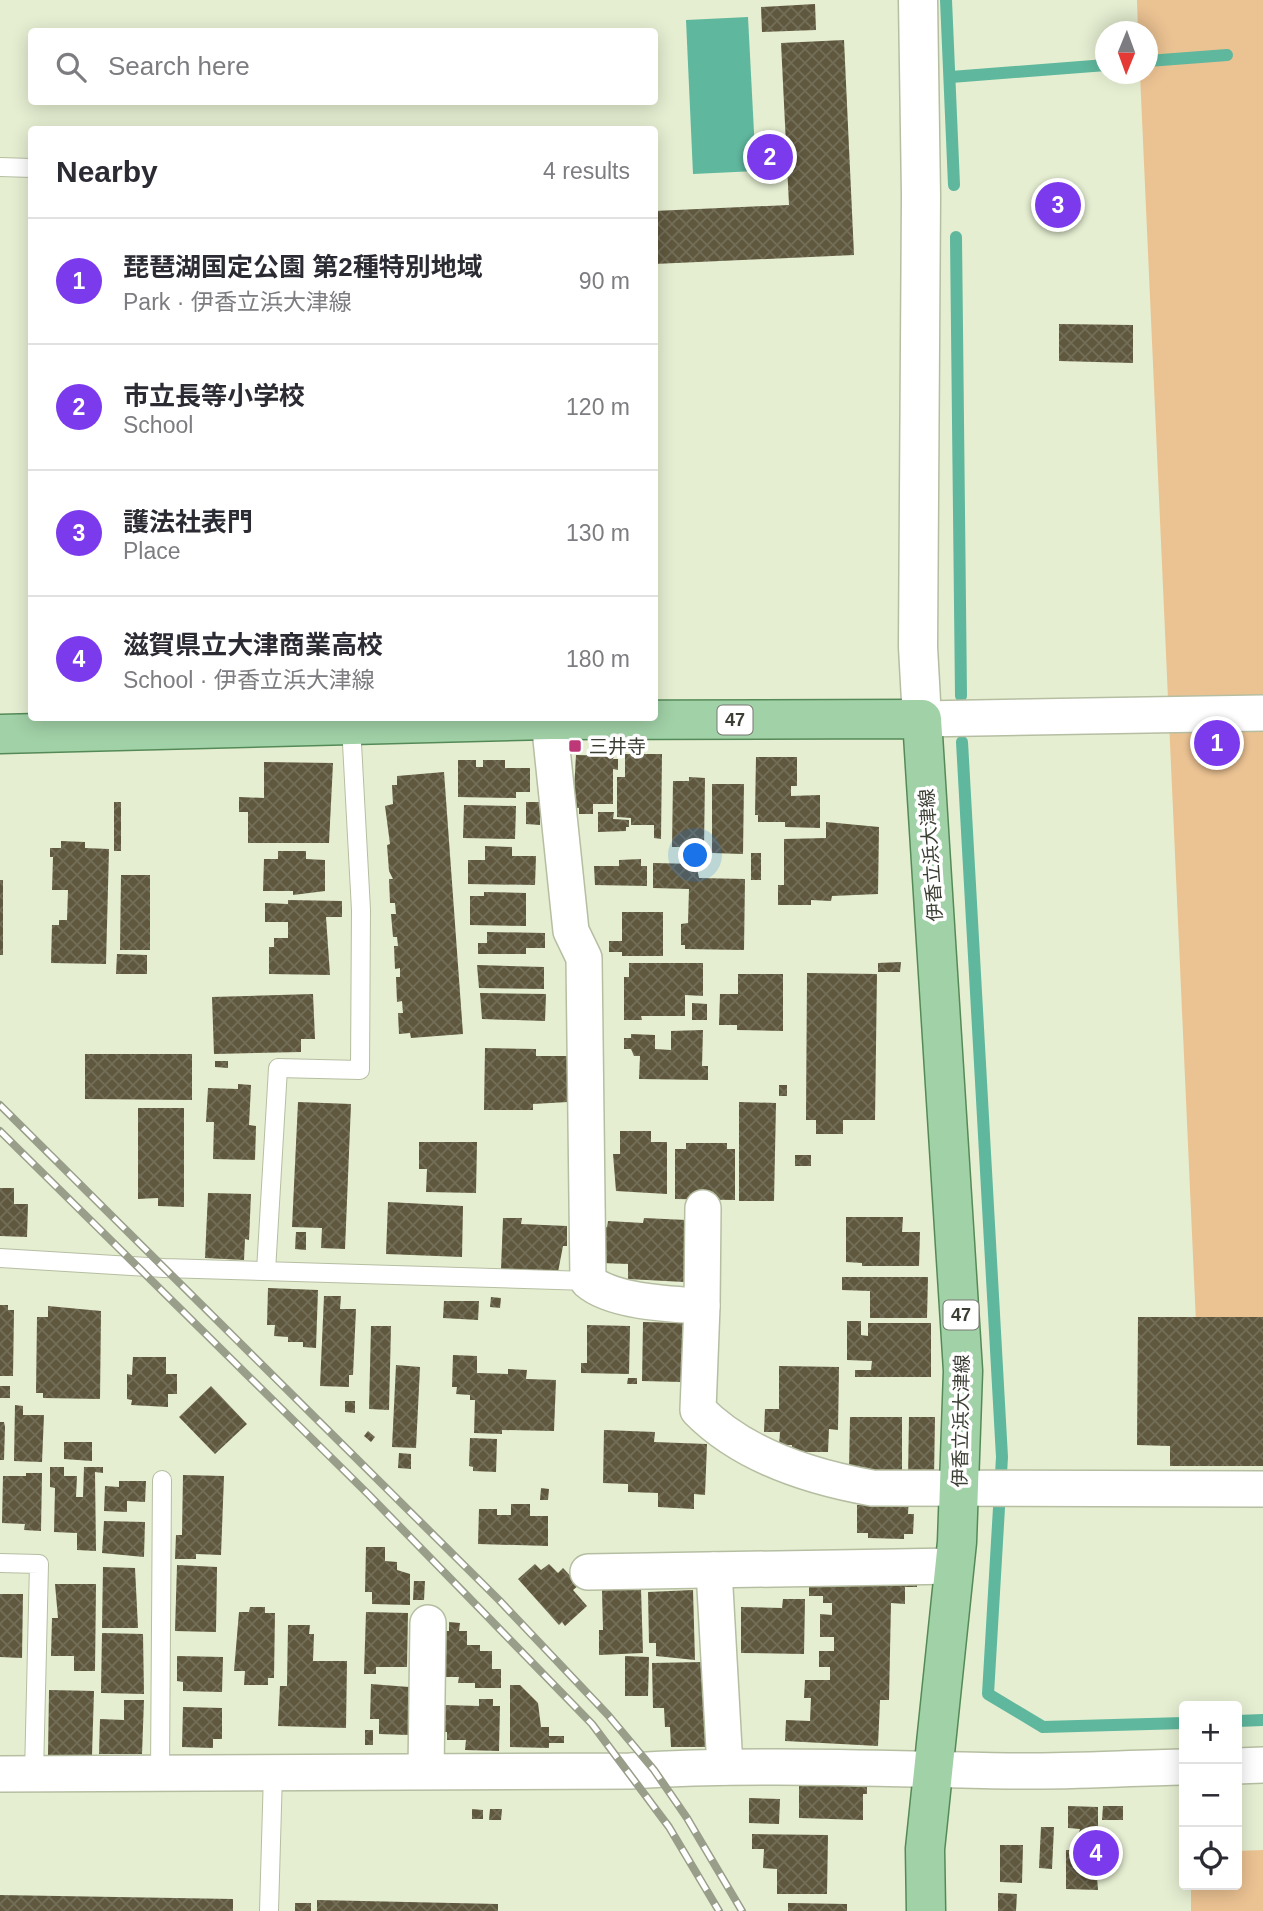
<!DOCTYPE html>
<html lang="en">
<head>
<meta charset="utf-8">
<style>
	body { margin:0; font-family:Helvetica,"Noto Sans JP",sans-serif; background:#f2f2f3; color:#2b2b33 }
	.controls { position:absolute; right:21px; bottom:21px; display:grid; overflow:hidden; border-radius:7px; box-shadow:0 4px 18px #0003 }
	.controls button { width:63px; height:63px; display:grid; place-items:center; padding:0; border:0; border-bottom:2px solid #e1e1e2; background:#fff; color:#2b2b33; font:35px sans-serif }
	.compass { position:absolute; left:1095px; top:21px; width:63px; height:63px; border-radius:50%; background:#fff; box-shadow:0 4px 18px #0003; rotate:181deg }
	.you { position:absolute; left:696px; top:856px; width:24px; height:24px; margin:-18px; border:5px solid #fff; border-radius:50%; background:#1a73e8; box-shadow:0 0 0 10px #1a73e833 }
	.badge { display:grid; place-items:center; width:46px; height:46px; border-radius:50%; background:#7c3aed; color:#fff; font-size:23px; font-weight:700 }
	.pin { position:absolute; translate:-50% -50%; border:4px solid #fff; box-shadow:0 2px 7px #0006 }
	.list { margin:0; padding:0; list-style:none }
	h2 { display:flex; justify-content:space-between; align-items:center; height:91px; margin:0; padding:0 28px; font-size:30px }
	h2 small { font-size:23px; font-weight:400; color:#7c7c81 }
	.list li { display:grid; grid-template-columns:46px 1fr auto; gap:21px; align-items:center; box-sizing:border-box; height:126px; padding:0 28px; border-top:2px solid #e1e1e2 }
	.list b { display:block; font-size:26px; white-space:nowrap }
	.list p { margin:0; font-size:23px; white-space:nowrap; color:#7c7c81 }
	.list em { font-size:23px; font-style:normal; color:#7c7c81 }
	.icon { flex:none; width:38px; height:38px; fill:none; stroke:currentColor; stroke-width:2; stroke-linecap:round; stroke-linejoin:round }
	.map { position:relative; flex:none; width:1263px; height:1911px; overflow:hidden }
	.search { position:absolute; background:#fff; box-shadow:0 4px 18px #0003; left:28px; top:28px; width:630px; height:77px; display:flex; align-items:center; gap:18px; box-sizing:border-box; padding:0 24px; border-radius:7px; color:#7c7c81; font-size:26px }
	.panel { position:absolute; background:#fff; box-shadow:0 4px 18px #0003; left:28px; top:126px; width:630px; height:595px; border-radius:7px }
	.map>svg:first-child { display:block }
	.green { fill:#ebc292 }
	.water { fill:#5fb79d }
	.lines { fill:none; stroke-linecap:round; stroke-linejoin:round }
	.stream { stroke:#5fb79d; stroke-width:12 }
	.building { fill:url(#building-cross-hatch) }
	.service-casing { stroke:#b6bea2; stroke-width:20 }
	.minor-casing { stroke:#b6bea2; stroke-width:38 }
	.tertiary-casing { stroke:#b6bea2; stroke-width:41 }
	.primary-casing { stroke:#558a58; stroke-width:41 }
	.service { stroke:#fff; stroke-width:18 }
	.minor { stroke:#fff; stroke-width:35 }
	.tertiary { stroke:#fff; stroke-width:38 }
	.primary { stroke:#a1d1a7; stroke-width:38 }
	.rail-casing { stroke:#989e89; stroke-width:8 }
	.rail { stroke:#fff; stroke-width:5; stroke-dasharray:16; stroke-linecap:butt }
	.poi-dot { fill:#be3878; stroke:#fff; stroke-width:2.5 }
	.labels { text-anchor:middle; dominant-baseline:central; stroke-width:7; stroke-linejoin:round; paint-order:stroke }
	.shield { fill:#fff; stroke:#767870; stroke-width:2 }
	.shield-label { font-size:18px; font-weight:bold; fill:#3b3e33 }
	.poi-label { font-size:19px; fill:#3b3e33; stroke:#fff; text-anchor:start }
	.street-label { font-size:19px; fill:#3b3e33; stroke:#fff }
</style>
</head>
<body>
<div class="map">
<svg width="1263" height="1911" viewBox="0 0 1263 1911">
	<defs>
		<pattern id="building-cross-hatch" width="8" height="8" patternUnits="userSpaceOnUse" patternTransform="scale(1.75)"><rect width="8" height="8" fill="#5f583e"/><path d="M0 0l8 8M0 8l8-8" fill="none" stroke="#736e58"/></pattern>
	</defs>
	<rect width="100%" height="100%" fill="#e5eed1"/>
	<g class="green">
		<path d="M1137,0H1263V1460L1200,1412L1140,74H1148V32L1138,31Z"/>
		<path d="M1263,1850V1911H1191V1885H1237V1851Z"/>
	</g>
	<path class="water" d="M748,17L756,171L693,174L686,20Z"/>
	<g class="lines">
		<g class="stream">
			<path d="M946,0L954,185"/>
			<path d="M1148,61L1227,55"/>
			<path d="M951,77L1106,65"/>
			<path d="M956,237L961,696"/>
			<path d="M962,742L1002,1457L988,1694L1043,1727L1184,1723"/>
			<path d="M1237,1721L1263,1720"/>
		</g>
	</g>
	<g class="building">
		<path d="M815,4L816,30L762,32L761,7Z"/>
		<path d="M844,40L854,255L654,264V211L789,205L781,43Z"/>
		<path d="M1053,193H1063L1062,218H1053Z"/>
		<path d="M1059,324L1133,325V363L1059,361Z"/>
		<path d="M625,754H662L661,839L654,838V825H631V818L617,817V777H625Z"/>
		<path d="M576,755L614,756L613,759H618V770L613,769V804H593V814H579V808H573Z"/>
		<path d="M756,757H797V786H791V796L820,795V828L785,827V822H758V815H755Z"/>
		<path d="M458,760H476V767H483V760H505V768H530V792H516V798L458,797Z"/>
		<path d="M264,762L333,763L329,843H248V812H239V797L264,798Z"/>
		<path d="M444,772L463,1034L411,1038L410,1033L399,1034L398,1013H403L402,1001L397,1002L396,977H400V968L395,969L394,946H398L397,937H393L391,914H396L395,903H390L389,879H393L389,871L387,845L390,844L385,806L393,804L392,785H397V776Z"/>
		<path d="M689,777L705,778L704,847H672L673,781H689Z"/>
		<path d="M712,784H744L743,854L712,853Z"/>
		<rect x="114" y="802" width="7" height="49"/>
		<path d="M526,802H540V825L526,824Z"/>
		<path d="M464,805L516,806L515,839L463,838Z"/>
		<path d="M598,812H614L613,819L629,820V827H626V831L598,832Z"/>
		<path d="M826,822L879,827L878,894L832,896L831,901L811,900V905H778V885H784V839L826,838Z"/>
		<path d="M61,841L85,842V848L109,849L106,964L51,963L52,925H59V920H67L68,890H52L53,857H50V848H61Z"/>
		<path d="M485,846L512,847V856H536L535,885L468,884V860H485Z"/>
		<path d="M278,851H306V859L325,860V891L293,895V891H263L264,859H278Z"/>
		<rect x="751" y="853" width="10" height="27"/>
		<path d="M641,859V866H647V886L595,885L594,866H619V860Z"/>
		<path d="M653,863L696,864L699,878L745,879L744,950L685,949V945H681V924L688,923L689,889L653,888Z"/>
		<path d="M121,875H150V950H120Z"/>
		<rect x="0" y="880" width="3" height="75"/>
		<path d="M484,892L526,893V926L470,925V896H484Z"/>
		<path d="M288,900L342,901V917H326L330,975L269,974V947H274V938H288V922H265V903L288,904Z"/>
		<path d="M622,912H663V956H622V952H609V941H622Z"/>
		<path d="M487,932L545,933V948H526V954H478V943H487Z"/>
		<path d="M117,954L147,955V974H116Z"/>
		<path d="M901,962L900,972H878V963Z"/>
		<path d="M629,963H703V996L685,995V1016H641L642,1020H624V977H629Z"/>
		<path d="M477,965L544,967V989L479,988Z"/>
		<path d="M807,973L877,974L875,1120H843V1134H816V1120H806Z"/>
		<path d="M738,974H783V1031L737,1030V1025H719L720,994H738Z"/>
		<path d="M480,993L546,994L545,1021L482,1019Z"/>
		<path d="M313,994L315,1039H301V1052L214,1054L212,997Z"/>
		<path d="M692,1003L707,1004V1020H692Z"/>
		<path d="M703,1030L702,1066H708V1080L639,1079L640,1056H634L631,1049H624V1038H631V1034L655,1035V1049L671,1050V1031Z"/>
		<path d="M485,1048L536,1049V1056H568V1102L533,1104V1110H484Z"/>
		<path d="M85,1054H192V1100L85,1099Z"/>
		<path d="M215,1061H228V1068L215,1067Z"/>
		<path d="M238,1084L251,1085L249,1125L256,1126L255,1160L213,1159L214,1122H206L208,1088L238,1089Z"/>
		<rect x="779" y="1085" width="8" height="11"/>
		<path d="M298,1102L351,1104L345,1249L321,1248L322,1228L292,1227Z"/>
		<path d="M739,1102L776,1103L774,1201H739Z"/>
		<path d="M138,1108H184V1207L158,1206V1198L138,1199Z"/>
		<path d="M620,1131H651V1142H667V1194L616,1191L613,1154H620Z"/>
		<path d="M419,1142H477L476,1193L426,1192L427,1169H419Z"/>
		<path d="M686,1143H727V1149H735V1200L675,1199V1149H686Z"/>
		<rect x="795" y="1155" width="16" height="11"/>
		<path d="M0,1188H14V1204H28L27,1237L0,1236Z"/>
		<path d="M208,1193L251,1194L249,1240L245,1239L244,1260L205,1258Z"/>
		<path d="M388,1202L463,1206L462,1257L386,1254Z"/>
		<path d="M846,1217H903L902,1232H920L919,1266H862V1263L846,1262Z"/>
		<path d="M503,1218H522L521,1224L567,1226V1246H563L558,1272L501,1269Z"/>
		<path d="M644,1218L686,1220L684,1282L628,1279V1264L601,1263L603,1226L607,1227L608,1221L643,1223Z"/>
		<path d="M296,1232H306V1250L295,1249Z"/>
		<path d="M842,1277H928L927,1318H870V1291L842,1290Z"/>
		<path d="M268,1288L318,1290L316,1348L303,1347V1342H288V1337L274,1336L275,1325H267Z"/>
		<path d="M324,1296H341L340,1309H356L353,1375H349V1387L320,1386Z"/>
		<path d="M491,1297L501,1298L500,1308L490,1307Z"/>
		<path d="M444,1301H479L478,1320L443,1318Z"/>
		<path d="M0,1305H8V1310H14L13,1376H0Z"/>
		<path d="M48,1306L101,1311L100,1399L43,1398V1393H36L37,1317H48Z"/>
		<path d="M1138,1317H1263V1466H1170V1446L1137,1445Z"/>
		<path d="M847,1321H861V1335L868,1336V1323H931V1377H855V1370H871L872,1361L847,1360Z"/>
		<path d="M643,1322L683,1323L682,1382L642,1381Z"/>
		<path d="M587,1325L630,1326L629,1374L581,1373V1363H587Z"/>
		<path d="M371,1326H391L389,1410L369,1409Z"/>
		<path d="M453,1355L477,1356V1373L508,1374V1369L527,1370L526,1379L556,1380L554,1431L502,1430V1434L474,1433L475,1400H470V1395L456,1394L457,1387H452Z"/>
		<path d="M133,1357H166V1374H177V1394H168V1407L131,1405L132,1400L127,1399V1374L132,1375Z"/>
		<path d="M396,1365L420,1367L416,1448L392,1447Z"/>
		<path d="M779,1366L839,1367L838,1430L829,1429L828,1452H792V1445H779L780,1432H764L765,1409H779Z"/>
		<path d="M628,1378H637V1384H627Z"/>
		<rect x="0" y="1386" width="10" height="12"/>
		<path d="M211,1386L247,1424L215,1454L179,1417Z"/>
		<path d="M345,1401H355V1413L345,1412Z"/>
		<path d="M15,1405L23,1406V1415H44L42,1462L14,1461Z"/>
		<path d="M850,1417H902V1471L849,1470Z"/>
		<path d="M909,1417H935L934,1477H908Z"/>
		<path d="M0,1422H4L5,1427L4,1460H0Z"/>
		<path d="M604,1430L655,1432L654,1442L707,1444L705,1495L694,1494V1509L658,1507V1493L628,1492V1484L603,1483Z"/>
		<path d="M368,1431L375,1437L371,1442L364,1436Z"/>
		<path d="M470,1438L497,1439L496,1472L473,1471V1467L469,1466Z"/>
		<path d="M64,1442H92V1461L64,1459Z"/>
		<path d="M399,1453L411,1454V1469L398,1468Z"/>
		<path d="M50,1467H64V1476H77L76,1497H83L84,1467H103V1473L95,1472L96,1551L77,1550V1533L54,1532L55,1488L50,1487Z"/>
		<path d="M26,1473H42L41,1531L24,1530L25,1524L2,1523L3,1476H26Z"/>
		<path d="M183,1475L224,1476L221,1555L196,1554V1559H175L176,1535H182Z"/>
		<path d="M119,1481H146L145,1502L127,1501V1512L104,1511L105,1486L119,1487Z"/>
		<path d="M541,1488L549,1489L548,1500H540Z"/>
		<path d="M867,1495L909,1496L908,1514H914L913,1534H904V1539L868,1538V1533H857V1505H867Z"/>
		<path d="M511,1504H530V1516H548V1546L478,1544L479,1509H497V1515H511Z"/>
		<path d="M104,1521L145,1522L144,1557L102,1553Z"/>
		<path d="M366,1547H385V1561L397,1562V1570L410,1574V1605L372,1604V1592H365Z"/>
		<path d="M535,1564L541,1570L549,1564L558,1573L563,1568L579,1585L573,1590L587,1606L565,1626L562,1622L559,1625L518,1579Z"/>
		<path d="M177,1565L217,1567L216,1632L175,1631Z"/>
		<path d="M103,1567L135,1568L138,1628H102Z"/>
		<path d="M917,1577V1587H905V1604L891,1603L889,1700H880L878,1746L785,1741L786,1720L810,1721L811,1698H804L805,1680H830V1667H819V1651H834V1637H820V1614L832,1615V1603H823V1596H809V1579Z"/>
		<path d="M414,1581H425L424,1600H413Z"/>
		<path d="M55,1584H96L95,1671H74V1656H51L52,1618H58Z"/>
		<path d="M641,1589L643,1653L599,1655V1630H603L602,1590Z"/>
		<path d="M693,1590L695,1660L656,1656V1643H649L648,1592Z"/>
		<path d="M0,1594H23L22,1658L0,1657Z"/>
		<path d="M783,1599H805L804,1654L741,1653V1607L782,1608Z"/>
		<path d="M250,1607H265V1613H275L274,1678H268V1685H244L245,1671H234L239,1612H249Z"/>
		<path d="M366,1612L408,1613L407,1667H376V1674H364Z"/>
		<path d="M449,1622L460,1623L459,1631H467V1645H480V1651H492V1669H501V1688H475V1683H458L459,1677H443L444,1631H449Z"/>
		<path d="M288,1625H310L309,1634H314L313,1661H347L346,1728L278,1726L280,1686H287Z"/>
		<path d="M102,1633L143,1634L144,1694L101,1693Z"/>
		<path d="M177,1656L223,1657L222,1692L183,1691V1682L177,1681Z"/>
		<path d="M625,1656L649,1657L648,1696H625Z"/>
		<path d="M703,1662L706,1747H671L670,1727H665L664,1708H653L652,1663Z"/>
		<path d="M371,1684L409,1687L408,1735L379,1734V1719H370Z"/>
		<path d="M510,1685H520L538,1703L541,1727H549V1736H564V1743H549V1748L510,1747Z"/>
		<path d="M49,1690L94,1691L92,1756L48,1755Z"/>
		<path d="M479,1699H493V1706H500L499,1751L465,1750L466,1740H447V1732H442L443,1705L479,1706Z"/>
		<path d="M124,1700H144L142,1754H99L100,1719L124,1720Z"/>
		<path d="M183,1707L222,1708V1739H213V1748L182,1747Z"/>
		<rect x="365" y="1730" width="8" height="15"/>
		<path d="M799,1782L867,1783V1794H863V1820L799,1818Z"/>
		<path d="M749,1798L780,1799L779,1824L749,1823Z"/>
		<path d="M1068,1806L1098,1807V1833H1079L1080,1829L1068,1828Z"/>
		<path d="M1103,1806H1123V1820H1102Z"/>
		<path d="M472,1809L483,1810V1819H472Z"/>
		<path d="M490,1809H502L501,1820H489Z"/>
		<path d="M1041,1827H1054L1052,1869L1039,1868Z"/>
		<path d="M752,1834L828,1835L827,1894H777V1869L763,1868L764,1849H752Z"/>
		<path d="M1000,1845H1023L1022,1883L1000,1882Z"/>
		<path d="M1066,1850H1095L1098,1890L1066,1889Z"/>
		<path d="M998,1893L1017,1894L1016,1911H998Z"/>
		<path d="M0,1895L233,1899V1911H0Z"/>
		<path d="M317,1900L498,1904V1911H317Z"/>
		<rect x="295" y="1903" width="16" height="8"/>
		<path d="M788,1903L847,1904V1911H788Z"/>
	</g>
	<g class="lines">
		<defs>
			<g id="service">
				<path d="M0,167L32,168"/>
				<path d="M0,1258L164,1268L588,1281"/>
				<path d="M266,1271L278,1068L360,1070L361,910L351,725"/>
				<path d="M0,1563L39,1564L34,1774"/>
				<path d="M160,1774L162,1480"/>
				<path d="M269,1911L273,1773"/>
			</g>
			<g id="minor">
				<path d="M922,719L1263,713"/>
				<path d="M549,720L571,931L584,958L588,1281C612,1302 670,1304 702,1306L698,1410C743,1456 810,1477 872,1488L1263,1489"/>
				<path d="M702,1306L703,1208"/>
				<path d="M714,1570L725,1767"/>
				<path d="M588,1572L954,1566"/>
				<path d="M1237,1766L1263,1765"/>
				<path d="M426,1771L428,1623"/>
				<path d="M0,1774L630,1771C756,1763 882,1769 1008,1771C1067,1772 1126,1768 1184,1767"/>
			</g>
			<path id="tertiary" d="M918,0L921,196L918,647L922,719"/>
			<path id="primary" d="M0,734L549,720L922,719L963,1371L957,1542L925,1849L926,1911"/>
		</defs>
		<use href="#service" class="service-casing"/>
		<use href="#minor" class="minor-casing"/>
		<use href="#tertiary" class="tertiary-casing"/>
		<use href="#primary" class="primary-casing"/>
		<use href="#service" class="service"/>
		<use href="#minor" class="minor"/>
		<use href="#tertiary" class="tertiary"/>
		<use href="#primary" class="primary"/>
		<defs>
			<g id="rail">
				<path d="M0,1105L499,1600L608,1715L654,1770L687,1818L742,1911"/>
				<path d="M0,1131L370,1496L592,1724L669,1827L719,1911"/>
			</g>
		</defs>
		<use href="#rail" class="rail-casing"/>
		<use href="#rail" class="rail"/>
	</g>
	<rect class="poi-dot" x="568" y="739" width="14" height="14" rx="3.5"/>
	<g class="labels">
		<g class="shield">
			<rect x="717.5" y="705.5" width="35" height="29" rx="5"/>
			<rect x="943.5" y="1300.5" width="35" height="29" rx="5"/>
		</g>
		<g class="shield-label">
			<text x="735" y="720">47</text>
			<text x="961" y="1315">47</text>
		</g>
		<g class="poi-label">
			<text x="589" y="746">三井寺</text>
		</g>
		<g class="street-label">
			<text transform="translate(931 855) rotate(-94)">伊香立浜大津線</text>
			<text transform="translate(961 1421) rotate(-89)">伊香立浜大津線</text>
		</g>
	</g>
</svg>
<div class="controls">
<button>+</button>
<button>−</button>
<button><svg class="icon" aria-label="locate" viewBox="0 0 24 24"><circle cx="12" cy="12" r="6"/><path d="M12 2v4M12 18v4M2 12h4M18 12h4"/></svg></button>
</div>
<svg class="compass" viewBox="-18 -18 36 36"><path d="M0-13l5 13h-10z" fill="#e53935"/><path d="M0 13l5-13h-10z" fill="#7c7c81"/></svg>
<div class="you"></div>
<div class="pin badge" style="left:1217px;top:743px">1</div>
<div class="pin badge" style="left:770px;top:157px">2</div>
<div class="pin badge" style="left:1058px;top:205px">3</div>
<div class="pin badge" style="left:1096px;top:1853px">4</div>
<div class="search"><svg class="icon" aria-label="search" viewBox="0 0 24 24"><circle cx="10" cy="10" r="6"/><path d="M15 15l6 6"/></svg>Search here</div>
<section class="panel">
<h2>Nearby<small>4 results</small></h2>
<ul class="list">
<li><span class="badge">1</span><div><b>琵琶湖国定公園 第2種特別地域</b><p>Park · 伊香立浜大津線</p></div><em>90 m</em></li>
<li><span class="badge">2</span><div><b>市立長等小学校</b><p>School</p></div><em>120 m</em></li>
<li><span class="badge">3</span><div><b>護法社表門</b><p>Place</p></div><em>130 m</em></li>
<li><span class="badge">4</span><div><b>滋賀県立大津商業高校</b><p>School · 伊香立浜大津線</p></div><em>180 m</em></li>
</ul>
</section>
</div>
</body>
</html>
